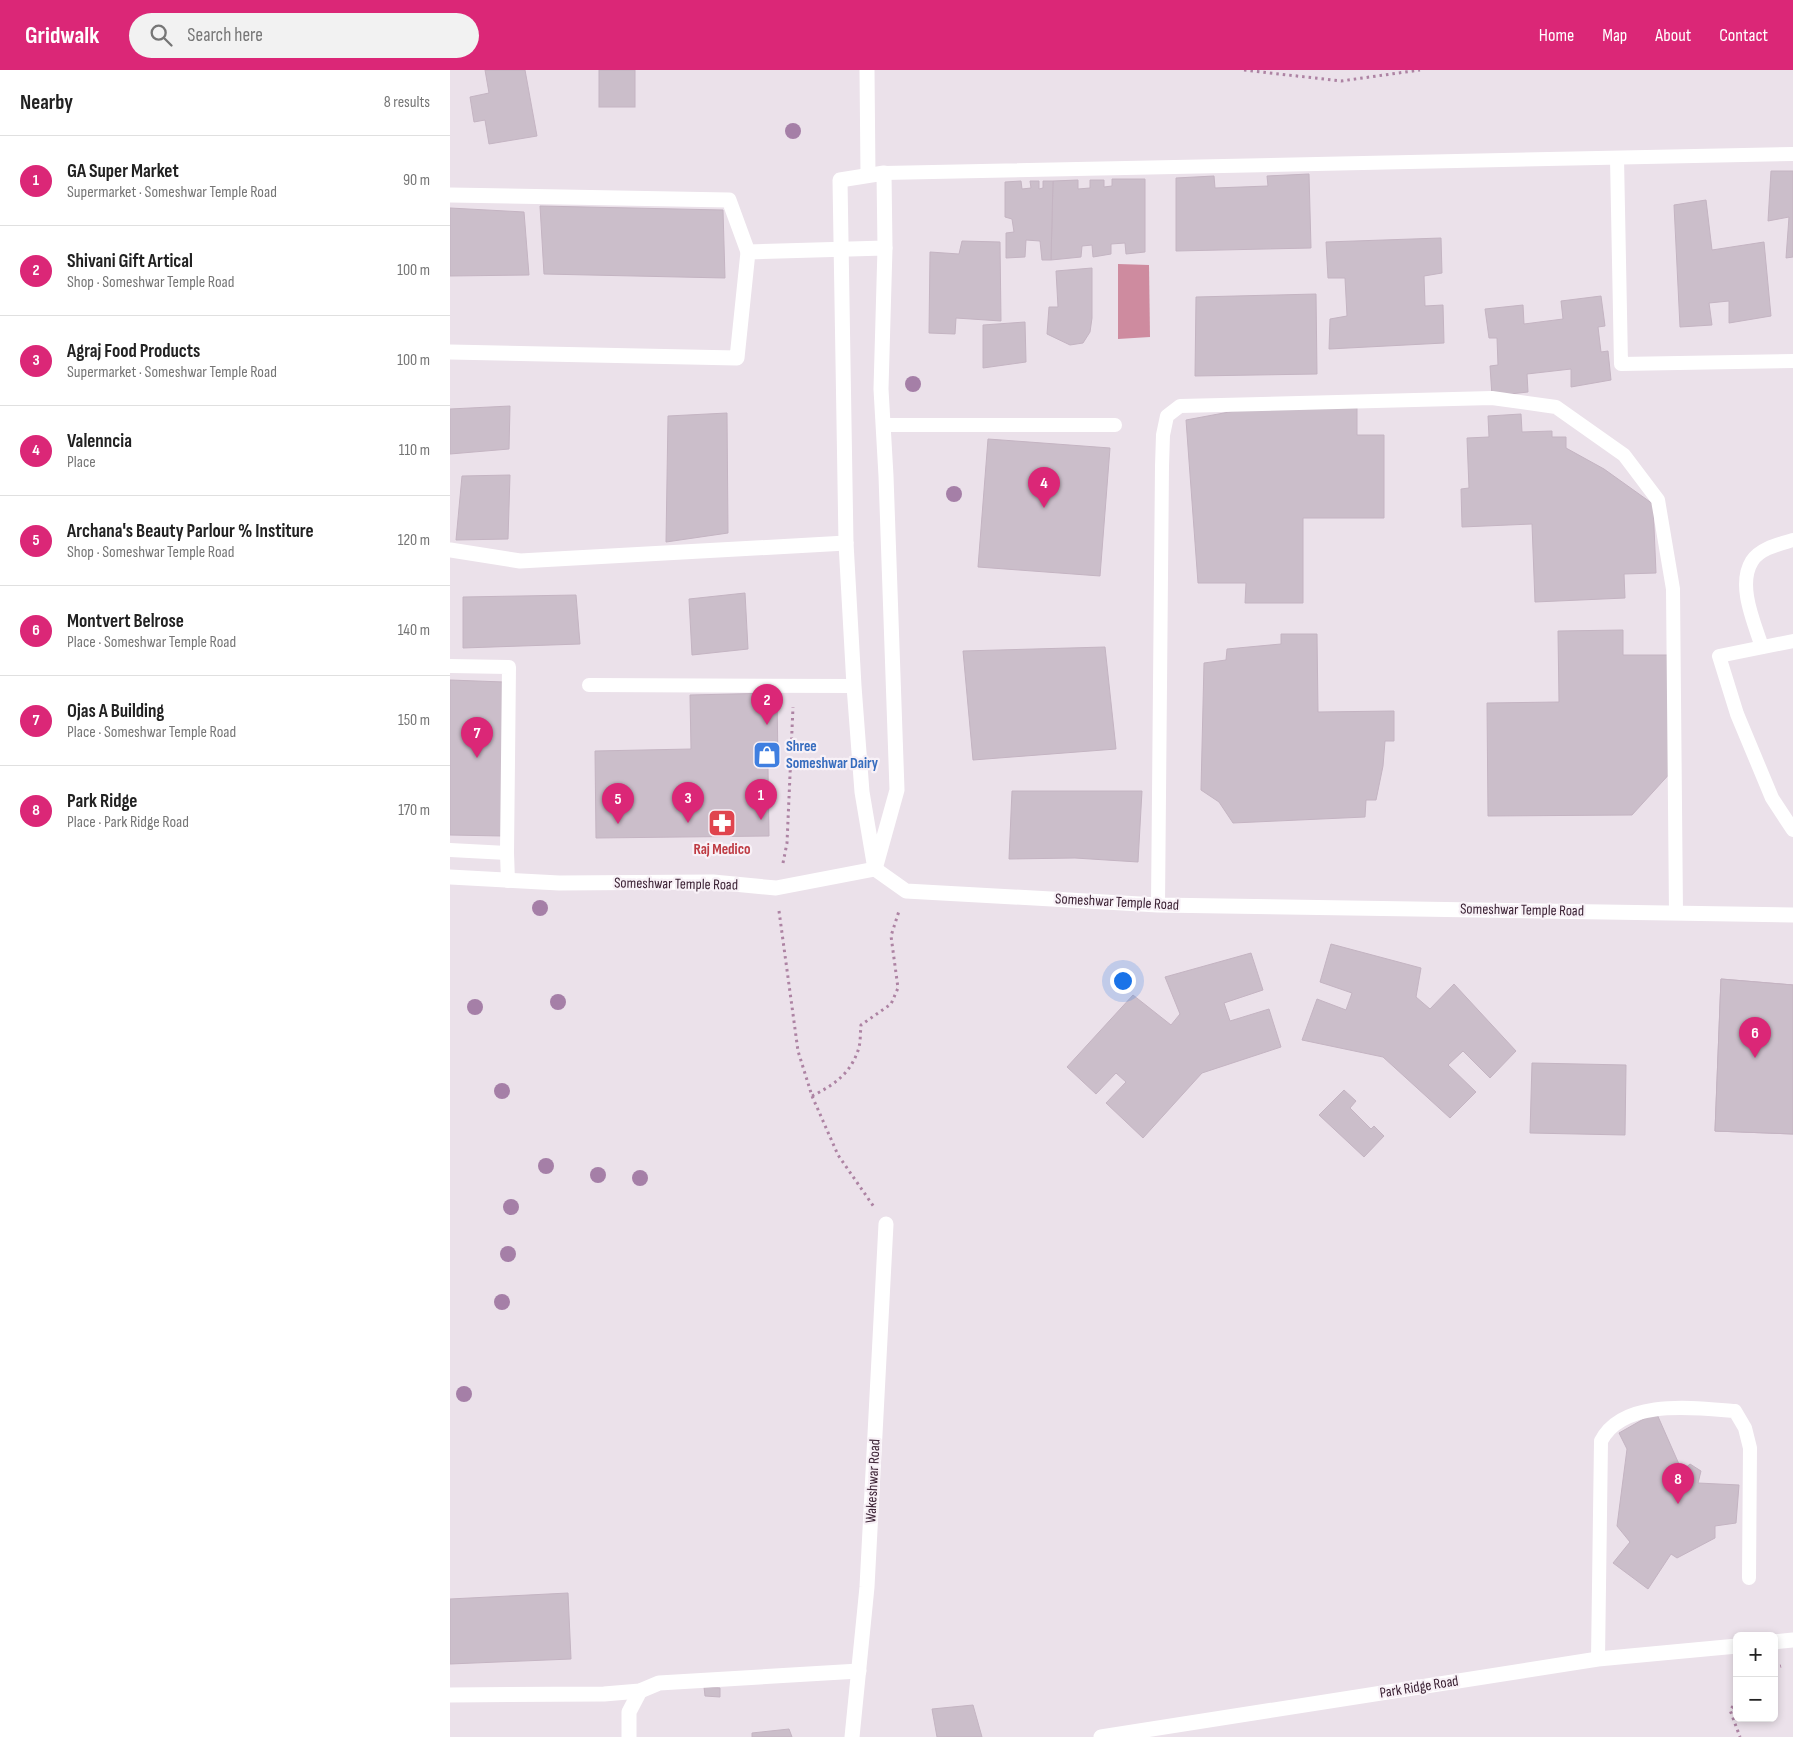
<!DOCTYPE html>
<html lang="en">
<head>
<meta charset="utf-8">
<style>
	body { margin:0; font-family:"Sofia Sans Condensed",sans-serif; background:#f2f2f2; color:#222 }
	.controls { position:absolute; right:15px; bottom:15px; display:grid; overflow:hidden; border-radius:8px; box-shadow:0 2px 8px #0003 }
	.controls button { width:45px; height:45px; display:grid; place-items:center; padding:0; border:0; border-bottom:1px solid #e0e0e0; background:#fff; color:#222; font:25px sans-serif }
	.you { position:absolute; left:672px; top:910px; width:18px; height:18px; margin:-12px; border:4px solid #fff; border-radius:50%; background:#1a73e8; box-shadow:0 0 0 8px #1a73e833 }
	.badge { display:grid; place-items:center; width:32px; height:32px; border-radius:50%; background:#db2777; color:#fff; font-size:16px; font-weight:700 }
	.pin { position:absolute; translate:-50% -41px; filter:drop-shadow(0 1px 2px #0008) }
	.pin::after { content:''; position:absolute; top:26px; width:18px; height:15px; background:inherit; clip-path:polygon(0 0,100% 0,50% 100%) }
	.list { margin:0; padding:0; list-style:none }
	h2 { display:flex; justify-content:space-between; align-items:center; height:65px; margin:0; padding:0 20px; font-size:21px }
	h2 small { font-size:16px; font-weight:400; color:#767676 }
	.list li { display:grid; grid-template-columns:32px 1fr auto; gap:15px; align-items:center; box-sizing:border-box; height:90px; padding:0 20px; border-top:1px solid #e0e0e0 }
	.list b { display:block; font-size:19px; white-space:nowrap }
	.list p { margin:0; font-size:16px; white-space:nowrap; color:#767676 }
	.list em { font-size:16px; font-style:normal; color:#767676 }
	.icon { flex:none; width:28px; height:28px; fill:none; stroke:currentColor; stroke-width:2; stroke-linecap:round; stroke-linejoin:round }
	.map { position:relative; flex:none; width:1343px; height:1667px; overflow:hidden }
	header { display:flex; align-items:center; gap:30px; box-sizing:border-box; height:70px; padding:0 25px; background:#db2777; color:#fff }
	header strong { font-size:24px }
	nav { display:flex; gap:28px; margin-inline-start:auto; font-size:18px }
	.search { width:350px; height:45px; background:#f2f2f2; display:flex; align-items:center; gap:12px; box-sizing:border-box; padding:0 18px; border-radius:28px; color:#767676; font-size:19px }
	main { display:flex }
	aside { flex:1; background:#fff }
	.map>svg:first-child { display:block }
	.water { fill:#ce8b9f }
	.building { fill:#cbbeca; stroke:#c4b4c2 }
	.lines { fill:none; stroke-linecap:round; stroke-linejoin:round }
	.path { stroke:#ad83a3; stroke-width:3; stroke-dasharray:2.5 4; stroke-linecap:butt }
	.lane { stroke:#fff; stroke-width:14 }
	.street { stroke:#fff; stroke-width:15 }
	.tree { fill:#a57fa7 }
	.labels { text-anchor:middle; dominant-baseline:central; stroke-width:4.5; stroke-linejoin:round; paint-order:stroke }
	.shop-label { font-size:15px; font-weight:bold; fill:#366cbe; stroke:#f8f1f7; text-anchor:start }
	.health-label { font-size:15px; font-weight:bold; fill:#be3a42; stroke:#f8f1f7 }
	.street-label { font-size:15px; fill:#3b2234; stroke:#f8f1f7 }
</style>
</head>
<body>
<header>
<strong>Gridwalk</strong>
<div class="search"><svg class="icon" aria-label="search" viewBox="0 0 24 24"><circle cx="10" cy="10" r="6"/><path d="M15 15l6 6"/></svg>Search here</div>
<nav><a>Home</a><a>Map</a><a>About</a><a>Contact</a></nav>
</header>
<main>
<aside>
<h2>Nearby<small>8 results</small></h2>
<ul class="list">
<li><span class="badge">1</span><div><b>GA Super Market</b><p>Supermarket · Someshwar Temple Road</p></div><em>90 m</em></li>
<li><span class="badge">2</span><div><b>Shivani Gift Artical</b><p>Shop · Someshwar Temple Road</p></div><em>100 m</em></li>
<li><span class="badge">3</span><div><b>Agraj Food Products</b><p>Supermarket · Someshwar Temple Road</p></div><em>100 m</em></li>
<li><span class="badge">4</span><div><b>Valenncia</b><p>Place</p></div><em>110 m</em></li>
<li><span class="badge">5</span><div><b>Archana's Beauty Parlour % Institure</b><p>Shop · Someshwar Temple Road</p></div><em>120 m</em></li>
<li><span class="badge">6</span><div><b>Montvert Belrose</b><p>Place · Someshwar Temple Road</p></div><em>140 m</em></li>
<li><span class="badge">7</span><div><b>Ojas A Building</b><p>Place · Someshwar Temple Road</p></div><em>150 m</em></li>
<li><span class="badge">8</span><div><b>Park Ridge</b><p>Place · Park Ridge Road</p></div><em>170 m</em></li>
</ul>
</aside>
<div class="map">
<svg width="1343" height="1667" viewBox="0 0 1343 1667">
	<rect width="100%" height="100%" fill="#ebe1ea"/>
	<path class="water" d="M668,194L699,195L700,267L668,269Z"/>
	<g class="building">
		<path d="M35,0H75L87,66L39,74L35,50L24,52L20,27L39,23Z"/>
		<rect x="149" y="0" width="36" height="37"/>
		<path d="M1321,101H1343V187L1336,188L1339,147L1318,151Z"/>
		<path d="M859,104L861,178L726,181V108L764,106L765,118L818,116L817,106Z"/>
		<path d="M662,109H695V182L676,184L675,173L661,174V184L643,187L642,175L632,176L631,187L601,190L603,111L628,110V119L640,118V110H654V117L662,116Z"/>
		<path d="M571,111L572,119L581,118L580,111H589V119L593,118V111H603L601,190H592L590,171L576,170L575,187L556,188V163L564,162L562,149L555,147V112Z"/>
		<path d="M1256,130L1262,180L1314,172L1321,246L1279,253V231L1259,233L1262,255L1230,257L1224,135Z"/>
		<path d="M90,136L273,140L275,208L94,204Z"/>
		<path d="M0,138L74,142L79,205L0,206Z"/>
		<path d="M991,168L992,203L974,206L975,236L993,235L994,273L879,279L880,249L897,246L895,208H878L876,172Z"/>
		<path d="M512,171L550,172L551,251L506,248L505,264L479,263L480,182L509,184Z"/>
		<path d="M642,198V248L640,262L633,273L620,275L597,264L599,237H608L606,201Z"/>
		<path d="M866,224L867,304L745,306L746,227Z"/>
		<path d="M1151,226L1155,256L1148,257L1151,282L1158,281L1161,310L1121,317V299L1077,304L1078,322L1042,326L1040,296L1048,295L1047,268H1039L1035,239L1073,235L1074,254L1113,249L1111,231Z"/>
		<path d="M575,252L576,292L533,298V255Z"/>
		<path d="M60,336L59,379L0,384V339Z"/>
		<path d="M907,338V365H934V448H853V533H795L796,513H748L736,350L790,340Z"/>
		<path d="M277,343L278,463L216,472L218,346Z"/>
		<path d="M1071,344L1072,362L1102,361V367H1116V378L1154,399L1203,434L1206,503L1174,504L1175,528L1085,532L1082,454L1012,457L1011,419L1019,418L1017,368L1039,367L1038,346Z"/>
		<path d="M538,369L660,378L650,506L528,497Z"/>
		<path d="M60,405L58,469L6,470L12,406Z"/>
		<path d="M295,523L298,579L242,585L239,529Z"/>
		<path d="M126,525L130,574L13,578V527Z"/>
		<path d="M1173,560V585H1222L1223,700L1182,745L1038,746L1037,633L1109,632L1108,561Z"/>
		<path d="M831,564H867L868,642L944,641V671H935L933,696L926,730H916L915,747L783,753L769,732L751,720L754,593L776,590L777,579L831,574Z"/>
		<path d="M655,577L666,679L523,690L513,581Z"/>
		<path d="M0,610L54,612L52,766L0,765Z"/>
		<path d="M327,623L328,696L318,697L319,766L146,768L145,681L241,679L240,625Z"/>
		<path d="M562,721H692L688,792L625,788L559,789Z"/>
		<path d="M881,874L971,898L966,927L980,939L1004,914L1066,981L1040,1008L1013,981L998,995L1026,1022L1000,1048L933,987L852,970L867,929L896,940L902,923L870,912Z"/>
		<path d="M801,883L813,920L774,933L780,951L819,939L831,977L752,1003L693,1068L656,1033L676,1012L666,1003L646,1024L617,997L683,925L721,955L730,944L715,907Z"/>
		<path d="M1271,909L1343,915V1064L1265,1061Z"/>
		<path d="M1271,909L1343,915V1064L1265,1061Z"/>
		<path d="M1082,993L1176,995L1175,1065L1080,1063Z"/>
		<path d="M894,1020L906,1031L900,1038L921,1059L924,1056L934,1066L914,1087L869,1045Z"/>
		<path d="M1206,1342L1232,1401L1240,1394L1251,1401L1248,1413L1289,1415L1286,1453L1265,1456V1468L1227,1488L1221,1484L1198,1519L1163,1493L1180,1472L1167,1456L1177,1379L1169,1363Z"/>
		<path d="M118,1523L121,1589L0,1594V1529Z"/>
		<path d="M254,1617L270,1618V1627L255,1626Z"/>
		<path d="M523,1635L532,1667H487L482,1639Z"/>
		<path d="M339,1659L342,1667H302V1663Z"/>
	</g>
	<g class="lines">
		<g class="path">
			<path d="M794,0L891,11L970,0"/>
			<path d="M333,793L337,773L343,637"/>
			<path d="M329,841L348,981L362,1026L388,1085L424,1137"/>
			<path d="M362,1026C382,1016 399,1005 407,983C411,975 410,964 411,955L441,934L448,918L441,866L449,841"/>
			<path d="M1324,1598L1331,1596"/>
			<path d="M1287,1631L1280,1640L1290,1667"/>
		</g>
		<g class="lane">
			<path d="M1167,88L1171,294L1343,291"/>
			<path d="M434,103L1343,84"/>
			<path d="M433,355H665"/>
			<path d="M1343,571L1269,586L1287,644L1322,728L1343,760"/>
			<path d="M1312,577C1304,552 1287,515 1302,491C1310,478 1330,474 1343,470"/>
			<path d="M0,596L59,597L57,783L0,780"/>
			<path d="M139,615L404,616"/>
			<path d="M57,783L58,811"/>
			<path d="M708,835L712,396L713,365L717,346L730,336L1042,328L1106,337L1174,385L1208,430L1223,519L1226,843"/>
			<path d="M1148,1589L1151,1371C1173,1328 1245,1338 1285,1341L1295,1358L1300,1378L1299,1508"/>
		</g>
		<g class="street">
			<path d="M417,0L418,105"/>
			<path d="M434,103L435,178L431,319L436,406L447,720L425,799L412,722L404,616L396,473L390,110Z"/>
			<path d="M0,125L279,130L298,182L287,288L0,282"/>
			<path d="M298,182L435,178"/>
			<path d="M0,480L70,491L396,473"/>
			<path d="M0,807L109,813L263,812L326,818L425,799L456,821L708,835L1343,845"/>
			<path d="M1324,1572L1343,1570"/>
			<path d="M0,1625L154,1624L190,1621L209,1613L409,1601"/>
			<path d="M179,1667V1642L190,1621"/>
			<path d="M402,1667L417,1517L436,1154"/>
			<path d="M651,1667L1148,1589L1287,1576"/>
		</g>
	</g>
	<g class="tree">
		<circle cx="343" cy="61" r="8"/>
		<circle cx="463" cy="314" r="8"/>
		<circle cx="504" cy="424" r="8"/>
		<circle cx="90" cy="838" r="8"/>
		<circle cx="108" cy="932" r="8"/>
		<circle cx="25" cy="937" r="8"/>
		<circle cx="52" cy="1021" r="8"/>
		<circle cx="96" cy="1096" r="8"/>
		<circle cx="148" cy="1105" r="8"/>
		<circle cx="190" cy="1108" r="8"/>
		<circle cx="61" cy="1137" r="8"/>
		<circle cx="58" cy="1184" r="8"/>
		<circle cx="52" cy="1232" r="8"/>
		<circle cx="14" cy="1324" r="8"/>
	</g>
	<defs>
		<symbol id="shop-square" viewBox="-11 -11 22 22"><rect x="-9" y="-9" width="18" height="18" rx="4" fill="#3f7fe0" stroke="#f8f1f7"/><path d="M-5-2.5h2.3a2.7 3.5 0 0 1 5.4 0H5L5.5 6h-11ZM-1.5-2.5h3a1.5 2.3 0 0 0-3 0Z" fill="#fff"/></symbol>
		<symbol id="pharmacy-square" viewBox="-11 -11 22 22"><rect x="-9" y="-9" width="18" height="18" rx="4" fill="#e0444e" stroke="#f8f1f7"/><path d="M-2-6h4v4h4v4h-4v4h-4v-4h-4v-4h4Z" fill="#fff"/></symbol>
	</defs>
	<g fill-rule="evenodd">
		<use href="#shop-square" x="301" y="669" width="32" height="32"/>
		<use href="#pharmacy-square" x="256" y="737" width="32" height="32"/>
	</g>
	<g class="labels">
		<g class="shop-label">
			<text x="336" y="676">Shree<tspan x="336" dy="17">Someshwar Dairy</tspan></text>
		</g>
		<g class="health-label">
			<text x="272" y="779">Raj Medico</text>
		</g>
		<g class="street-label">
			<text transform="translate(226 814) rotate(1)">Someshwar Temple Road</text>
			<text transform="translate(667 832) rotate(3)">Someshwar Temple Road</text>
			<text transform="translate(1072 840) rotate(1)">Someshwar Temple Road</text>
			<text transform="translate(423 1411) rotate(-87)">Wakeshwar Road</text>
			<text transform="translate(969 1617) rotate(-9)">Park Ridge Road</text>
		</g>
	</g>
</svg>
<div class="controls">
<button>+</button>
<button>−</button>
</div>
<div class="you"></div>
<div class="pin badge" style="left:311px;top:750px">1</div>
<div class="pin badge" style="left:317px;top:655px">2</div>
<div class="pin badge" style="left:238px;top:753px">3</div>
<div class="pin badge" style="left:594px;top:438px">4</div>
<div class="pin badge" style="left:168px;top:754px">5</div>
<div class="pin badge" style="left:1305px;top:988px">6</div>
<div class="pin badge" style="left:27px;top:688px">7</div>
<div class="pin badge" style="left:1228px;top:1434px">8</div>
</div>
</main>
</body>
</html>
